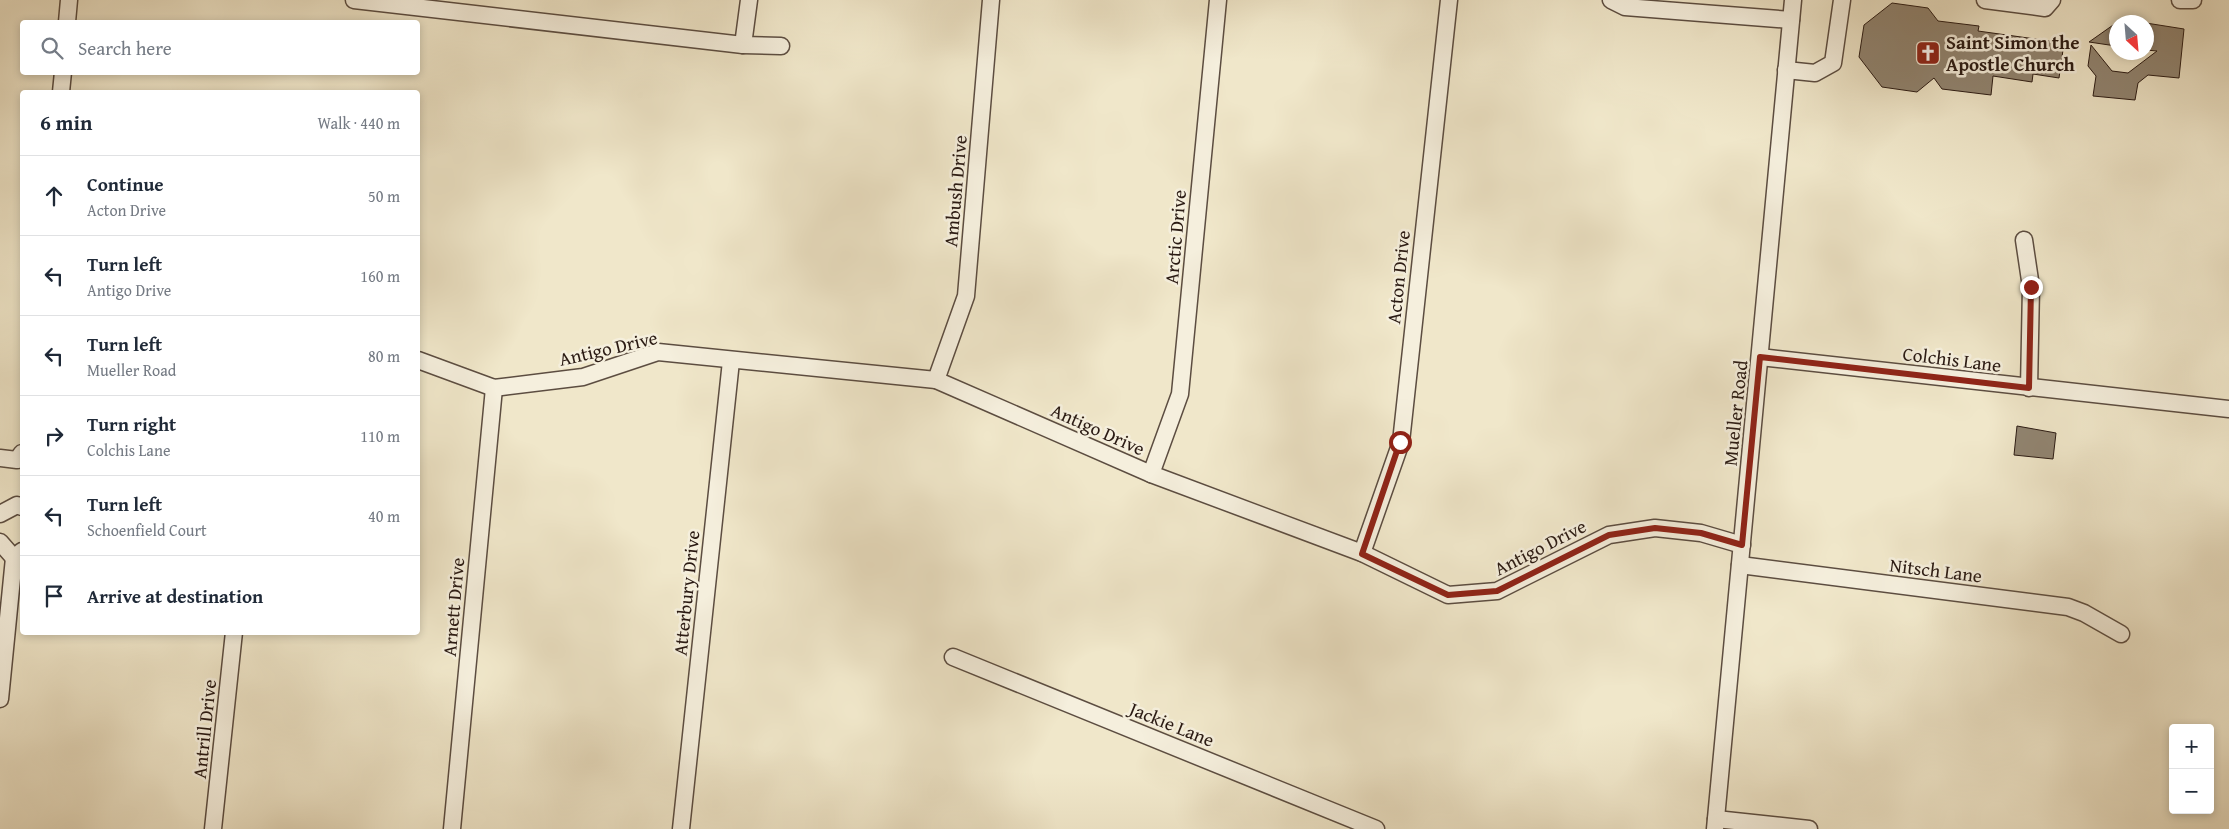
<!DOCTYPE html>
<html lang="en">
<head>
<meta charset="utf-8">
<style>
	body { margin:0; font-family:"Gentium Book Plus",serif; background:#f6f6f7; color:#1f2937 }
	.controls { position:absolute; right:15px; bottom:15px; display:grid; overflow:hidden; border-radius:5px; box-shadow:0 2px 8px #0003 }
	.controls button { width:45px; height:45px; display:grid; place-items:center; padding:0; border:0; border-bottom:1px solid #e0e1e3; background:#fff; color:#1f2937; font:25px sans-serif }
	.compass { position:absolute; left:2109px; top:15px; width:45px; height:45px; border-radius:50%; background:#fff; box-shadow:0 2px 8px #0003; rotate:154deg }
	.stop { position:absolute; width:15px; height:15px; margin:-11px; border:4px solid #8f2418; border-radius:50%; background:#fff }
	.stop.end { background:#8f2418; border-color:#fff; box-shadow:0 1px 5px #0008 }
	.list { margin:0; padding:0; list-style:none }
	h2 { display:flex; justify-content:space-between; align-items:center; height:65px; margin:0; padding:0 20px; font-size:21px }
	h2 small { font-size:16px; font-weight:400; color:#747a83 }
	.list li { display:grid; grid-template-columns:32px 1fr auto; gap:15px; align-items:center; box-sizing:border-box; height:80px; padding:0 20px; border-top:1px solid #e0e1e3 }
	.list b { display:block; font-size:19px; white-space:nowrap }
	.list p { margin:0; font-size:16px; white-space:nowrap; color:#747a83 }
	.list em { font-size:16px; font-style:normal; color:#747a83 }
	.icon { flex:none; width:28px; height:28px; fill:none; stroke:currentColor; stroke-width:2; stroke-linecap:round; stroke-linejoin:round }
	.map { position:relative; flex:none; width:2229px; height:829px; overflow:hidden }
	.search { position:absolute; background:#fff; box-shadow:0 2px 8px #0003; left:20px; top:20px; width:400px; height:55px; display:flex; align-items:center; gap:12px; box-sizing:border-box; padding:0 18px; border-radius:5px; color:#747a83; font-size:19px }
	.panel { position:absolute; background:#fff; box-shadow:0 2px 8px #0003; left:20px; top:90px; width:400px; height:545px; border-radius:5px }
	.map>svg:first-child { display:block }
	.building { fill:#918572; stroke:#2a1a13 }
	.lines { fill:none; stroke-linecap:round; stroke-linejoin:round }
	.minor-casing { stroke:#5c4d41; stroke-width:19 }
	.minor { stroke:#f5efdd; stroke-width:16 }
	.route { stroke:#8f2418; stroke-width:6 }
	.labels { text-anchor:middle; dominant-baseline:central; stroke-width:5; stroke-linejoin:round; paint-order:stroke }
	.poi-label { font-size:19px; font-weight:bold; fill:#2a1a13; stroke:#f5efdd; text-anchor:start }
	.street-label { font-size:19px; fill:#2a1a13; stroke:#f5efdd }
</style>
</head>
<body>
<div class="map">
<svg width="2229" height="829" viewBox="0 0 2229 829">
	<rect width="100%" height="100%" fill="#f0e7ca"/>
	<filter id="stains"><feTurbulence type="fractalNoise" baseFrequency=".004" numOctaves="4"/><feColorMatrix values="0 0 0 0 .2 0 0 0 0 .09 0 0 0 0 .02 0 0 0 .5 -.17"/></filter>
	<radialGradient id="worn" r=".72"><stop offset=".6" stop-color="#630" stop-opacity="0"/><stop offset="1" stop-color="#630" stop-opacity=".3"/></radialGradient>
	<g class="building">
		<path d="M1892,3L1928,8L1938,21L1979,26L1978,31L2064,43L2059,78L2033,74L2032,82L1993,76L1991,95L1942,89L1934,78L1917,92L1882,87L1859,57L1864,25Z"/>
		<path d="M2116,23V46L2089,42Z"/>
		<path d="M2146,23L2184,29L2179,78L2148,75L2138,83L2135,100L2093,96L2096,76L2088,66L2091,45L2112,71L2128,73L2157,51L2146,50Z"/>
		<path d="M2017,426L2056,433L2053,459L2014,455Z"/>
	</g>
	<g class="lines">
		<defs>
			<g id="minor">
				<path d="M354,0L743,45L781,46"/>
				<path d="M1611,0L1625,7L1791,20"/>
				<path d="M1985,0L2045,8L2052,0"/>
				<path d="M2180,0H2193"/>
				<path d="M67,22L69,0"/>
				<path d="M743,45L749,0"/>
				<path d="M1786,70L1815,73L1833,63L1842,0"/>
				<path d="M61,92L63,72"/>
				<path d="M2024,240L2031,287L2029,388"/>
				<path d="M1760,357L2229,409"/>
				<path d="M418,360L494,388L583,377L658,352L936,380L1151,474L1362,553L1448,595L1497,591L1609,535L1655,528L1701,533L1742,545"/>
				<path d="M936,380L966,296L991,0"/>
				<path d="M0,458L17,460L22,453"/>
				<path d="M1151,474L1180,394L1218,0"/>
				<path d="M0,514L17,505L22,507"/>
				<path d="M0,542L14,558"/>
				<path d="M1362,553L1401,442L1449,0"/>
				<path d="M1740,565L2068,607L2084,613L2121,634"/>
				<path d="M953,657L1376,829"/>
				<path d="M0,699L14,558L22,551"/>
				<path d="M1716,819L1809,829"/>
				<path d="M213,829L234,632"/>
				<path d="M452,829L494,388"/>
				<path d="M681,829L731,361"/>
				<path d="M1715,829L1793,0"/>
			</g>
		</defs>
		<use href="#minor" class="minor-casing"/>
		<use href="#minor" class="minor"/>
	</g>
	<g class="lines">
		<path class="route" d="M1400,442L1362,554L1448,595L1497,591L1609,535L1655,528L1701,533L1742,545L1760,357L2029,388L2031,287"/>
	</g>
	<defs>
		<symbol id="church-square" viewBox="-11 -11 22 22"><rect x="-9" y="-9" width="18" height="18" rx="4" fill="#8f2418" stroke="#f5efdd"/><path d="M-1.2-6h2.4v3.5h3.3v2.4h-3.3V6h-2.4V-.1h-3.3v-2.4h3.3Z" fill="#fff"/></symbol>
	</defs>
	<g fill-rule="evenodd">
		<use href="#church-square" x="1914" y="39" width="28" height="28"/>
	</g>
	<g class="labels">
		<g class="poi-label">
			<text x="1946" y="42">Saint Simon the<tspan x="1946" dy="22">Apostle Church</tspan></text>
		</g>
		<g class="street-label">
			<text transform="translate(955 191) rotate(-85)">Ambush Drive</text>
			<text transform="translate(1175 237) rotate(-85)">Arctic Drive</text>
			<text transform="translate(1398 277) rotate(-84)">Acton Drive</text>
			<text transform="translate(608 348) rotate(-13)">Antigo Drive</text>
			<text transform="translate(1952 359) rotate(7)">Colchis Lane</text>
			<text transform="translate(1735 413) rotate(-84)">Mueller Road</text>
			<text transform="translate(1098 429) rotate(24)">Antigo Drive</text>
			<text transform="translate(1540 547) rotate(-27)">Antigo Drive</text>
			<text transform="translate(1936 570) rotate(7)">Nitsch Lane</text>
			<text transform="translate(686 593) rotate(-84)">Atterbury Drive</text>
			<text transform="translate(453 607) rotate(-85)">Arnett Drive</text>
			<text transform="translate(1172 724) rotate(22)">Jackie Lane</text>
			<text transform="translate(204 729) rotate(-84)">Antrill Drive</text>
		</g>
	</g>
	<rect width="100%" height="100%" filter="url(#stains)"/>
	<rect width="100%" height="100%" fill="url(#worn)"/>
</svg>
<div class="controls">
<button>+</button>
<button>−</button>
</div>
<svg class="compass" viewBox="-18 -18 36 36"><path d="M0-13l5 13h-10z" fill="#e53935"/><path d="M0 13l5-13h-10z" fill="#747a83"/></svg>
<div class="stop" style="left:1400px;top:442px"></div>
<div class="stop end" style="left:2031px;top:287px"></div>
<div class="search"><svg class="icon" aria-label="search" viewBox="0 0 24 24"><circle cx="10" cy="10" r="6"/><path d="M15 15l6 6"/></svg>Search here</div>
<section class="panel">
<h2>6 min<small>Walk · 440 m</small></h2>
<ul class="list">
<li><svg class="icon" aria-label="ahead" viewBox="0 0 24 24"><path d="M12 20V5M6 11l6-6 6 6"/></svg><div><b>Continue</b><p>Acton Drive</p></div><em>50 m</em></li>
<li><svg class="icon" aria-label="left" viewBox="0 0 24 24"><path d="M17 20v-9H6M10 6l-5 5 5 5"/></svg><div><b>Turn left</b><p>Antigo Drive</p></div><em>160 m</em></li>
<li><svg class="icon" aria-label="left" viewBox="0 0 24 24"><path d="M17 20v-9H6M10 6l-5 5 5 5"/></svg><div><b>Turn left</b><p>Mueller Road</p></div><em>80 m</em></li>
<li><svg class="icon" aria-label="right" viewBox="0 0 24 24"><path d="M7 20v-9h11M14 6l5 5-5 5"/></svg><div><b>Turn right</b><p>Colchis Lane</p></div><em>110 m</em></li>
<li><svg class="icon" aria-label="left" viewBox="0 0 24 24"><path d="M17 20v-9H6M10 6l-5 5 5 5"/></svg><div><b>Turn left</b><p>Schoenfield Court</p></div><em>40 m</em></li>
<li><svg class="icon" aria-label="arrive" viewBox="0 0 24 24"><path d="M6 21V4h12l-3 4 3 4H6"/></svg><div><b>Arrive at destination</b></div></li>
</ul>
</section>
</div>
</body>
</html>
